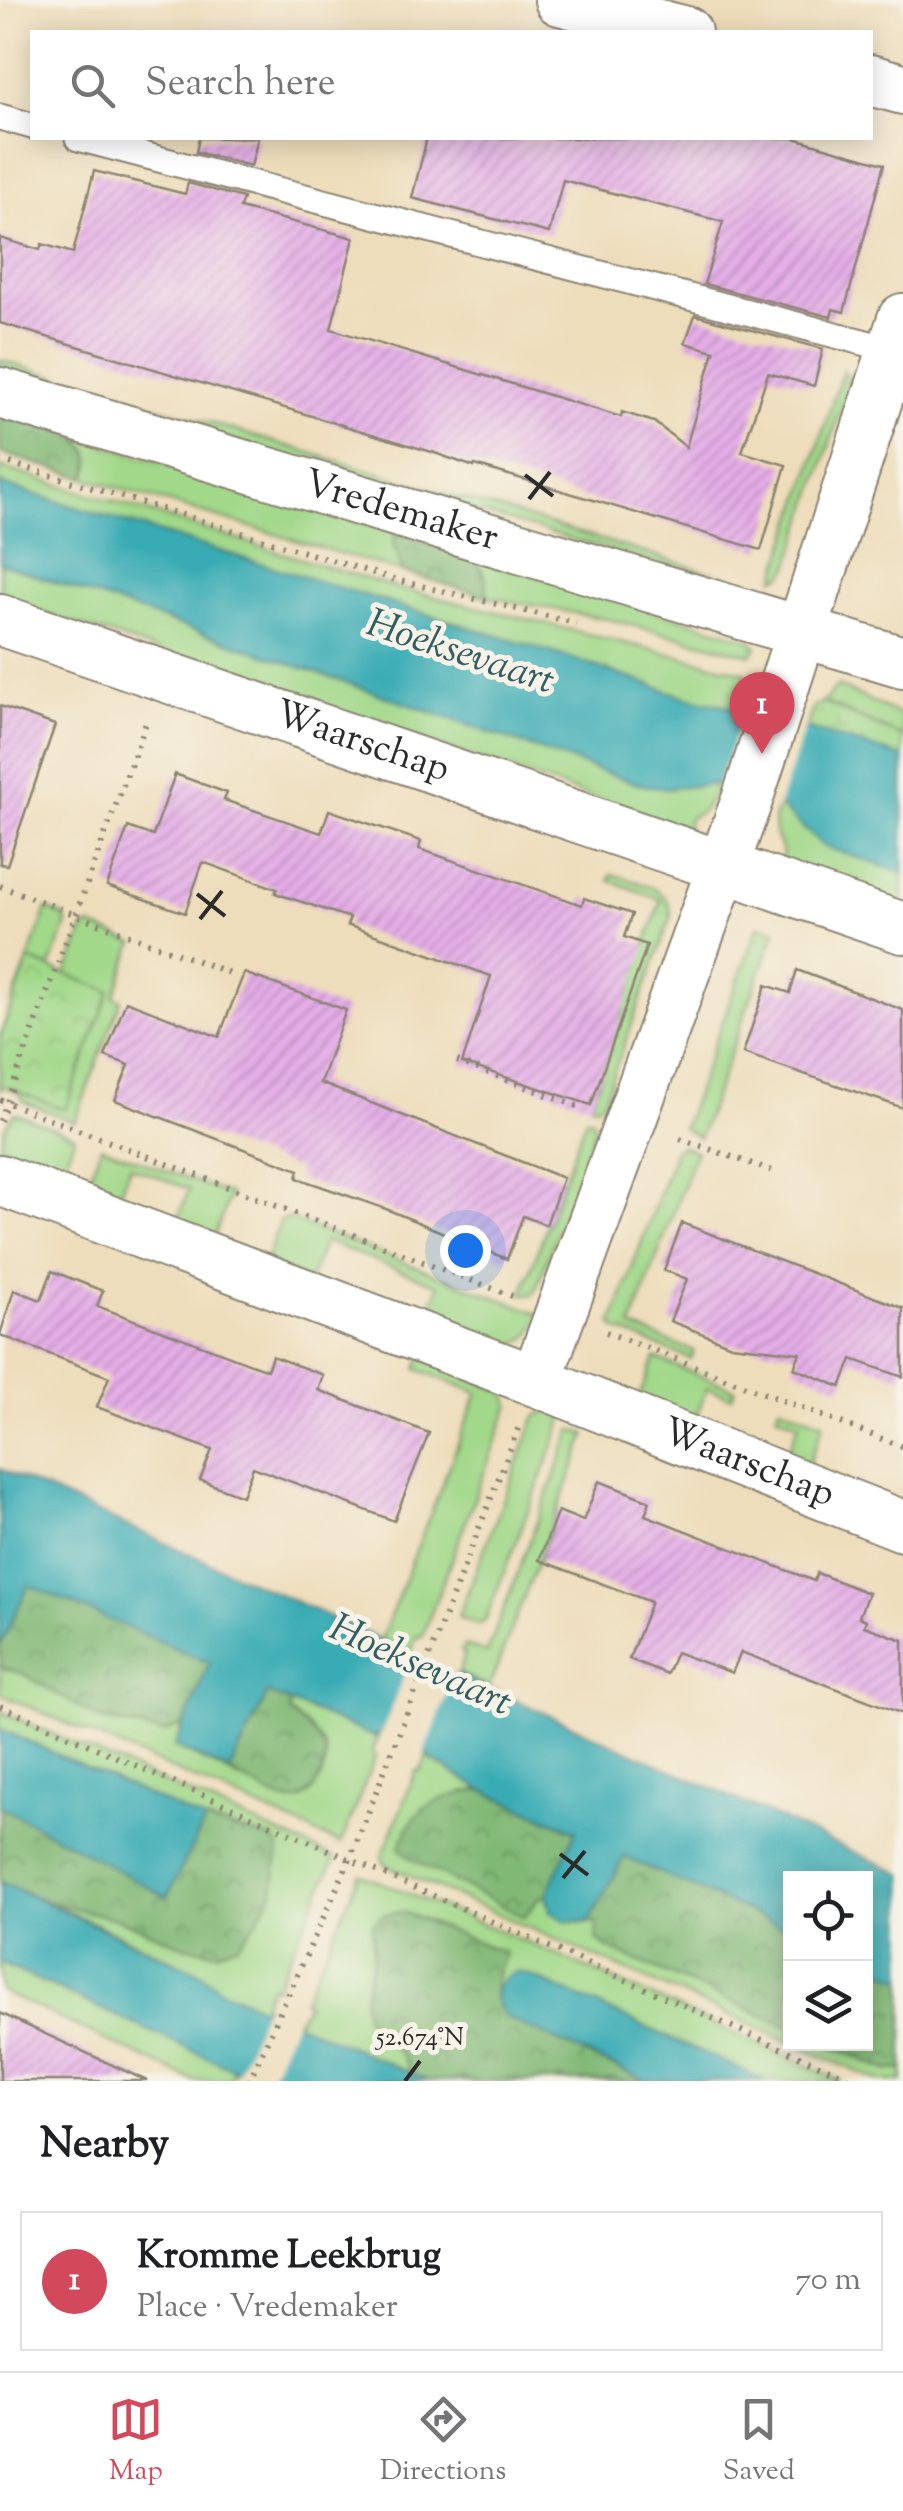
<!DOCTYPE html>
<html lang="en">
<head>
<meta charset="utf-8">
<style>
	body { margin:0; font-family:"Sorts Mill Goudy",serif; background:#f6f6f6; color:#202124 }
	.controls { position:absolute; right:30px; bottom:30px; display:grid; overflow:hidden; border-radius:0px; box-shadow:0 5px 25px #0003 }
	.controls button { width:90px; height:90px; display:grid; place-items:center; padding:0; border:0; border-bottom:2px solid #e0e0e0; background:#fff; color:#202124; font:50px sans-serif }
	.you { position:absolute; left:465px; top:1250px; width:35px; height:35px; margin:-25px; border:8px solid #fff; border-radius:50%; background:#1a73e8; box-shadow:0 0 0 15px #1a73e833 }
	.badge { display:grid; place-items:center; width:65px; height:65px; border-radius:50%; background:#d1495b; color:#fff; font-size:32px; font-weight:700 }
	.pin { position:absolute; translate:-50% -82px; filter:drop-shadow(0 2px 5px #0008) }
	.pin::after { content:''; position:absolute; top:52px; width:35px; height:30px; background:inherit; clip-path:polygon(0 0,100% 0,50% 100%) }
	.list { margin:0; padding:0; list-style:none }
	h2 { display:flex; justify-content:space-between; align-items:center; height:130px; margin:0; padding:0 40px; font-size:42px }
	h2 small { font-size:32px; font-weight:400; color:#757577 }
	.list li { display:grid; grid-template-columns:65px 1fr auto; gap:30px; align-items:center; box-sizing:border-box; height:140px; margin:0 20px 20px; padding:0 20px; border:2px solid #e0e0e0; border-radius:0px }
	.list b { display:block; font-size:38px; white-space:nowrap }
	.list p { margin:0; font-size:32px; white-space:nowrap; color:#757577 }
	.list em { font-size:32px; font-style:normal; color:#757577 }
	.icon { flex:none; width:55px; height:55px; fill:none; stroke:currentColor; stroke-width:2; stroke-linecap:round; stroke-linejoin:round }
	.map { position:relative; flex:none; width:903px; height:2081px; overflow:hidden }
	.search { position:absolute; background:#fff; box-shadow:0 5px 25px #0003; left:30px; right:30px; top:30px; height:110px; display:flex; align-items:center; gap:25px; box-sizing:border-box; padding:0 35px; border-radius:0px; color:#757577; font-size:38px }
	.sheet { height:290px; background:#fff }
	nav { display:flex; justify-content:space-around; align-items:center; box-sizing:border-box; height:140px; border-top:2px solid #e0e0e0; background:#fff; font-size:28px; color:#757577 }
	nav a { display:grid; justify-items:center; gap:5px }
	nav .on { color:#d1495b }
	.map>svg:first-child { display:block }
	.grass { fill:#a1d889; stroke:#66825a; stroke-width:2.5 }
	.forest { fill:url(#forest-crowns); stroke:#567250; stroke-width:2.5 }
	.wetland { fill:url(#wetland-marsh); stroke:#66825a; stroke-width:2.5 }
	.park { fill:url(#park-crowns); stroke:#66825a; stroke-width:2.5 }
	.water { fill:#39abb4; stroke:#326b70; stroke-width:2.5 }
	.pier { fill:#edb }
	.building { fill:url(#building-hatch) }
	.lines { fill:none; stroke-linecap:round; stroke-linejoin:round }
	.lane-casing { stroke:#8c8473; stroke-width:29 }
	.street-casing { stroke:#8c8473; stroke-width:54 }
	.path { stroke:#8c8473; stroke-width:6; stroke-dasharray:2.5 8; stroke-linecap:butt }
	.lane { stroke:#fff; stroke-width:25 }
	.street { stroke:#fff; stroke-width:50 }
	.ticks { fill:none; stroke:#2b2b2b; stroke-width:4 }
	.labels { text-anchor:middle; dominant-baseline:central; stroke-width:10; stroke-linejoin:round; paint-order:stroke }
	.street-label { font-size:38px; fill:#2b2b2b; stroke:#f7f3e8 }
	.water-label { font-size:40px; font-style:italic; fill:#315e62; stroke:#f7f3e8 }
	.ticks-label { font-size:25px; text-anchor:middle; fill:#2b2b2b; stroke:#f7f3e8; stroke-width:10; stroke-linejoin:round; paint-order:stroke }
</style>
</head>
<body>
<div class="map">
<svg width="903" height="2081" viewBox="0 0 903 2081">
	<defs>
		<pattern id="forest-crowns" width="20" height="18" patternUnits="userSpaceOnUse" patternTransform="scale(2.5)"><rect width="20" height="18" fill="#80b875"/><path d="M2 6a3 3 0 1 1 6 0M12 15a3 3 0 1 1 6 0" fill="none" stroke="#699660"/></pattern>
		<pattern id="wetland-marsh" width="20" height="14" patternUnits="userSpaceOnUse" patternTransform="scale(2.5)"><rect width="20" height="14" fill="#a1d889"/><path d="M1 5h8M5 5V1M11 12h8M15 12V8" fill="none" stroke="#8bba76"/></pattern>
		<pattern id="park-crowns" width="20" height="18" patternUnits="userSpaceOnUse" patternTransform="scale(2.5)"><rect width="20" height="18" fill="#a1d889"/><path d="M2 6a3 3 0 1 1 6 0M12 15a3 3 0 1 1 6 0" fill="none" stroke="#8bba76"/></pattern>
		<pattern id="building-hatch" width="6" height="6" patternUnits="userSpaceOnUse" patternTransform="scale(2.5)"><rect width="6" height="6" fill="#e5aee8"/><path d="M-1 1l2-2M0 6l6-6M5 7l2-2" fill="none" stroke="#ba8ebc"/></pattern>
	</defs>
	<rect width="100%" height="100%" fill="#f7f3e8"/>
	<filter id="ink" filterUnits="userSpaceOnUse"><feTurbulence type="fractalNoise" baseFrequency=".01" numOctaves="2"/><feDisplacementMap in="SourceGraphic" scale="20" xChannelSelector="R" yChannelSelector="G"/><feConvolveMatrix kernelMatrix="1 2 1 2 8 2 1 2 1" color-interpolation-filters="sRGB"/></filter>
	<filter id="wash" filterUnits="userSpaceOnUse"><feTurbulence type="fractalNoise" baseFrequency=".0048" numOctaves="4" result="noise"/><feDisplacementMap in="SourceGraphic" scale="40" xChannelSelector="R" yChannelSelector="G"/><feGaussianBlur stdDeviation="2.25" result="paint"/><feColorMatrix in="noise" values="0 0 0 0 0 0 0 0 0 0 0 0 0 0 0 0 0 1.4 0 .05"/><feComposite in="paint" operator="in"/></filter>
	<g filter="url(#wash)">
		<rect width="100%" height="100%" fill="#edb"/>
		<g class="grass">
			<path d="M0,360L772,591L771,597L0,373Z"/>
			<path d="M843,370L849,378L847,391L789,567L783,575L775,578Z"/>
			<path d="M78,437L396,532L394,544L403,572L85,478C95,461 89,451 78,437Z"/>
			<path d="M0,467L397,588L745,672L750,692L745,695L741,709L689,698L567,657L0,484Z"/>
			<path d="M474,557L747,638L757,647L751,655L612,620L488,597L485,576Z"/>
			<path d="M0,563L638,784L675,787L713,784L714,794L701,812L689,818L686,829L0,598Z"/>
			<path d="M838,686L903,716V737L823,702Z"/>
			<path d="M779,806L825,847L903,873V905L780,862L783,851C773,835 771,820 779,806Z"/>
			<path d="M612,874C637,883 672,886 671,917L604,1100L597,1106L591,1105L661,900L609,880Z"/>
			<path d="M47,909L64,916L67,925L0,1091V1035Z"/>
			<path d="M91,926L134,943L114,997L121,1000L75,1122L24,1102L19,1094L84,929Z"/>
			<path d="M758,926L776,930L699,1138L683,1128Z"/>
			<path d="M15,1113L75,1136L56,1184L0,1161C0,1145 2,1124 15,1113Z"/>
			<path d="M586,1118L592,1120L595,1128L536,1290L532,1295L522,1294Z"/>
			<path d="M101,1146L230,1195L212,1243L174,1229L189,1189L130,1166L115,1205L83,1193Z"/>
			<path d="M681,1146L696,1151L631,1327L694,1351L691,1359L618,1330L612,1324L675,1150Z"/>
			<path d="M287,1218L543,1315L527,1338L505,1348L424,1325L439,1285L324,1241L309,1281L265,1264L280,1221Z"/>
			<path d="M421,1357L506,1393L510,1404L422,1637L417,1636L410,1654L381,1640L478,1393L417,1369Z"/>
			<path d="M655,1358L735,1389L732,1397L707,1388L692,1427L636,1405Z"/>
			<path d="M780,1406L824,1423L806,1471L784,1462L799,1423L776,1414Z"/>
			<path d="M552,1409L566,1414L485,1621L478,1625L458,1617L536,1416Z"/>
			<path d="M572,1430L587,1434L489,1687L459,1673L465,1654L461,1652L464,1645L487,1653Z"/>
			<path d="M0,1668L22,1673L99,1719L162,1733L183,1725L175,1747L286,1801C291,1800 297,1801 302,1799C318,1792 329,1764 324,1748C318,1733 301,1722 289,1712V1701L375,1737L379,1734L372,1753L376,1755L341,1844L0,1694Z"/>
			<path d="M0,1711L335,1858L275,1988L270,1986L263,2004L265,2005L262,2008L220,1989L204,1975L47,1901L121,1920L184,1946L225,1826L205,1821L0,1729Z"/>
			<path d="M428,1753V1758L482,1790L464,1792L422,1809L410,1858L524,1917L539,1898L547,1895V1903L581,1923L597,1922V1939L606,1947L790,2027V2042L385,1865L382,1857L416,1771H421Z"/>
			<path d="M360,1874L539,1947L842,2081H766L529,1975L511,1974L496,1990V1975L505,1953L403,1912L372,1924L373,1957L367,1979L375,2034C389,2044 408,2054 409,2073L295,2023L307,2004L303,2001Z"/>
			<path d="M0,1963L232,2068L234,2073L227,2081H194L0,1991Z"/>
			<path d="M793,2044H827L887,2070L903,2069V2081H879Z"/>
		</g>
		<g class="forest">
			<path d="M0,414C31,423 111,431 85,478L0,453Z"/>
			<path d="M396,532L474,557L485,576L488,597L403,572L393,544Z"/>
			<path d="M29,1584L210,1663L183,1725L163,1733L99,1719L22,1673L0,1667V1646Z"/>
			<path d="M268,1693L289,1701L290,1712L316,1736L325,1751C325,1772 313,1805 286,1801C271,1798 243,1779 229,1771Z"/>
			<path d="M482,1790L576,1832L547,1895L539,1898L524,1917L410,1858L400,1848C411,1806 441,1795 482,1790Z"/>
			<path d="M0,1806L167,1896L205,1821L273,1839L279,1848L273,1893L254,1925L237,1945L218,1952L184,1946L121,1920L47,1901L0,1882Z"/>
			<path d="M624,1856L790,1930V2027L606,1947L597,1939V1922H589Z"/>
			<path d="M403,1912L505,1953C495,1977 487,1997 507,2018L646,2081H428L409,2073C407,2046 374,2042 366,2018C359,1996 371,1977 373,1956C374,1945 373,1934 372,1924L384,1914Z"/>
			<path d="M866,1963L903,1980V2069L888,2070L827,2044H866Z"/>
		</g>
		<path class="wetland" d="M823,702L903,737V784L799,751L813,707Z"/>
		<path class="park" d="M29,960L110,991L65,1110L0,1085V1037Z"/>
		<g class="water">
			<path d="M0,484L567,657L689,698L738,708L903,757V873L825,847L779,806L713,784L665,789L638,784L0,563Z"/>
			<path d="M0,1469L903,1874V1980L866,1963V1878H790V1930L624,1857L589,1922L566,1921L550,1911L547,1895L576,1831L482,1790L428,1757L429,1753L378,1734L375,1737L268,1693L229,1771L175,1747L210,1663L29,1585L0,1646Z"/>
			<path d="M0,1729L205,1821L167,1897L0,1806Z"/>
			<path d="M0,1882L204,1975L220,1989L428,2081H260L0,1963Z"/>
			<path d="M518,1972L529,1975L766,2081H646L507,2018C490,2001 492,1979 518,1972Z"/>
		</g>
		<g class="pier">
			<path d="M746,705L806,723L777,810L716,790Z"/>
			<path d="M414,1650L458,1667L423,1757L379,1740Z"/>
			<path d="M266,2005L296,2018L268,2081H248L236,2075Z"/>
		</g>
		<g id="blocks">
			<g class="building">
				<path d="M199,138H258L251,166L196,152Z"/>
				<path d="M427,138H794L884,164L844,312L833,309L831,317L704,284L723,222L563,180L549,233L412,198Z"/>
				<path d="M94,171L185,194L188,183L243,198L240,208L354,238L331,329L621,417L622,412L654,422L686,447L714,351L685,343L695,315L823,349L814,386L768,373L742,452L786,465L761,550L475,465L474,467L432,452L0,323V238L40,250L42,244L73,253Z"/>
				<path d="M0,706L55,725L7,865L0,864Z"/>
				<path d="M175,774L227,793L224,800L321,833L329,810L421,841L419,849L582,905L584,898L632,914L624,937L647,945L591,1105L462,1063L491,976L347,925L350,918L275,893L277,889L203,862L185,913L107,886L128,827L153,836Z"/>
				<path d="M797,970L903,1010V1108L743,1053L766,985L790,993Z"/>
				<path d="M244,973L346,1010L320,1083L563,1178L546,1225L523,1216L507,1259L386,1209L297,1178L299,1170L115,1100L129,1065L105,1056L126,1001L219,1037Z"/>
				<path d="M682,1223L903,1308V1377L852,1359L841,1387L794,1368L800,1353L731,1345L670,1321L687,1279L664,1270Z"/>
				<path d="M52,1271L103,1291L97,1306L267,1370L272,1356L323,1375L318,1390L429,1433L394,1521L253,1467L242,1496L200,1480L212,1450L97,1407L109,1377L0,1335L14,1290L41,1300Z"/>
				<path d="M599,1481L650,1501L645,1515L814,1581L817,1573L868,1593L859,1617L866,1620L864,1626L903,1640V1714L741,1652L732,1673L676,1652L667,1674L629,1659L651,1602L539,1560L558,1511L583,1521Z"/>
				<path d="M0,2013L147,2081H0Z"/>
			</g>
		</g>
	</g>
	<g filter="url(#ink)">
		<use href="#blocks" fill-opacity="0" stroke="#8c8473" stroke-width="2.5"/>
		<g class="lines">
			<defs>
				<g id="lane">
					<path d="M0,117L32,126"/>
					<path d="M78,138L901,352"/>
				</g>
				<g id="street">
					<path d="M560,0L686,32"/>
					<path d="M870,80L903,89"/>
					<path id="s1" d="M0,393L903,662"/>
					<path id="s2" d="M0,620L903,928"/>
					<path id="s3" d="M0,1180L536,1381L903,1526"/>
					<path d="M536,1381L747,800L903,319"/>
				</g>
			</defs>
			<use href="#lane" class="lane-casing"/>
			<use href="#street" class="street-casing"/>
			<g class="path">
				<path d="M43,32L44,28"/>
				<path d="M0,460L400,581L576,623"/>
				<path d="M0,886L232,974"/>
				<path d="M457,1061L582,1108"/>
				<path d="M0,1100L515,1297"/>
				<path d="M0,1121L146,723"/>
				<path d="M680,1139L773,1171"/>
				<path d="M606,1332L903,1447"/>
				<path d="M0,1706L856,2081"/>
				<path d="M249,2081L350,1859L519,1426"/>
			</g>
			<use href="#lane" class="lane"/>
			<use href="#street" class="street"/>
		</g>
	</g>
	<path class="ticks" d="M525,475L553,496M529,499L550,472M197,894L225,916M200,919L222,891M560,1854L588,1875M563,1878L585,1851M405,2081L420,2061"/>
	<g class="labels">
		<g class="street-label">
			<text stroke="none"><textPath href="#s1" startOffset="418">Vredemaker</textPath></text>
			<text stroke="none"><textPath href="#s2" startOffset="382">Waarschap</textPath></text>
			<text stroke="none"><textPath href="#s3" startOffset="800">Waarschap</textPath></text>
		</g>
		<g class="water-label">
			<text transform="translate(460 654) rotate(18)">Hoeksevaart</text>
			<text transform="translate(420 1667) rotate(24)">Hoeksevaart</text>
		</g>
	</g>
	<g class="ticks-label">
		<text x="420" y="2045">52.674°N</text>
	</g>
</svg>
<div class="controls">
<button><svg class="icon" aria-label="locate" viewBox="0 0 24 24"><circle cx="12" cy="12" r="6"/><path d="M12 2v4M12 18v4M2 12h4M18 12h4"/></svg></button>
<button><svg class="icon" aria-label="layers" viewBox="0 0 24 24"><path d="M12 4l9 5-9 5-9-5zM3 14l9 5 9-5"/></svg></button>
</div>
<div class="you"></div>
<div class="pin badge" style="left:762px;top:754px">1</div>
<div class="search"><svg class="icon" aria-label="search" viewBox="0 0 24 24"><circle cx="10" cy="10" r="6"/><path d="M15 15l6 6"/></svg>Search here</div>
</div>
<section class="sheet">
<h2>Nearby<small></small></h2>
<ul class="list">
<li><span class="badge">1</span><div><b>Kromme Leekbrug</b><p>Place · Vredemaker</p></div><em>70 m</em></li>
</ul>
</section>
<nav>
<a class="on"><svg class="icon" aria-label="map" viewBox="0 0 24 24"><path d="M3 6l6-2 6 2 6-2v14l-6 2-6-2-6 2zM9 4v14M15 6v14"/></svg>Map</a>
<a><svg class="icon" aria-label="directions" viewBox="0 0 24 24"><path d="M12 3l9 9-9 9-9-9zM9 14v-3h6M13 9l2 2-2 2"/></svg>Directions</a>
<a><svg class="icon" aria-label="saved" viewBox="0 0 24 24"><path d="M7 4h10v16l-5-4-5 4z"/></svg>Saved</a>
</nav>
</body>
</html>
